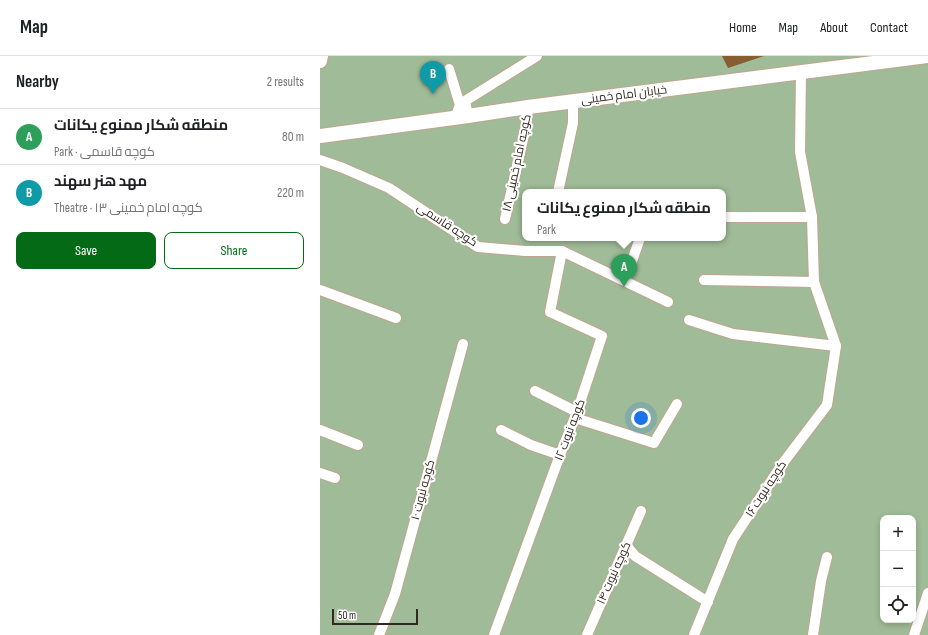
<!DOCTYPE html>
<html lang="en">
<head>
<meta charset="utf-8">
<style>
	body { margin:0; font-family:"Sofia Sans Condensed",Cairo,sans-serif; background:#f2f2f2; color:#202124 }
	.controls { position:absolute; right:12px; bottom:12px; display:grid; overflow:hidden; border-radius:8px; box-shadow:0 2px 6px #0003 }
	.controls button { width:36px; height:36px; display:grid; place-items:center; padding:0; border:0; border-bottom:1px solid #e0e0e0; background:#fff; color:#202124; font:20px sans-serif }
	.scale { position:absolute; left:12px; bottom:10px; width:86px; box-sizing:border-box; padding-left:4px; border:2px solid #332920; border-top:0; font-size:11px; line-height:14px; white-space:nowrap; color:#332920; -webkit-text-stroke:3px #fff; paint-order:stroke }
	.you { position:absolute; left:321px; top:362px; width:14px; height:14px; margin:-10px; border:3px solid #fff; border-radius:50%; background:#1a73e8; box-shadow:0 0 0 6px #1a73e833 }
	.badge { display:grid; place-items:center; width:26px; height:26px; border-radius:50%; background:#056a16; color:#fff; font-size:13px; font-weight:700 }
	.pin { position:absolute; translate:-50% -33px; filter:drop-shadow(0 1px 2px #0008) }
	.pin::after { content:''; position:absolute; top:21px; width:14px; height:12px; background:inherit; clip-path:polygon(0 0,100% 0,50% 100%) }
	.popup { position:absolute; left:202px; top:133px; width:204px; height:52px; box-sizing:border-box; display:grid; place-content:center; border-radius:8px; background:#fff; filter:drop-shadow(0 1px 3px #0005); font-size:13px; white-space:nowrap; color:#757577 }
	.popup b { font-size:15px; color:#202124 }
	.popup::after { content:''; position:absolute; left:50%; top:100%; margin-left:-8px; border:8px solid transparent; border-top-color:#fff }
	.list { margin:0; padding:0; list-style:none }
	h2 { display:flex; justify-content:space-between; align-items:center; height:52px; margin:0; padding:0 16px; font-size:17px }
	h2 small { font-size:13px; font-weight:400; color:#757577 }
	.list li { display:grid; grid-template-columns:26px 1fr auto; gap:12px; align-items:center; box-sizing:border-box; height:56px; padding:0 16px; border-top:1px solid #e0e0e0 }
	.list b { display:block; font-size:15px; white-space:nowrap }
	.list p { margin:0; font-size:13px; white-space:nowrap; color:#757577 }
	.list em { font-size:13px; font-style:normal; color:#757577 }
	.actions { display:flex; gap:8px; padding:12px 16px }
	.actions a { flex:1; padding:9px 0; border:1px solid #056a16; border-radius:8px; text-align:center; font-size:14px; color:#056a16 }
	.actions .main { background:#056a16; color:#fff }
	.icon { flex:none; width:22px; height:22px; fill:none; stroke:currentColor; stroke-width:2; stroke-linecap:round; stroke-linejoin:round }
	.map { position:relative; flex:none; width:608px; height:579px; overflow:hidden }
	header { display:flex; align-items:center; gap:24px; box-sizing:border-box; height:56px; padding:0 20px; background:#fff; border-bottom:1px solid #e0e0e0 }
	header strong { font-size:19px }
	nav { display:flex; gap:22px; margin-inline-start:auto; font-size:14px }
	main { display:flex }
	aside { flex:1; background:#fff }
	.map>svg:first-child { display:block }
	.green { fill:#9fbb97; fill-rule:evenodd }
	.building { fill:#895d32 }
	.lines { fill:none; stroke-linecap:round; stroke-linejoin:round }
	.street-casing { stroke:#c0a690; stroke-width:12 }
	.secondary-casing { stroke:#c0a690; stroke-width:16 }
	.street { stroke:#fff; stroke-width:10 }
	.secondary { stroke:#fff; stroke-width:14 }
	.labels { text-anchor:middle; dominant-baseline:central; stroke-width:4; stroke-linejoin:round; paint-order:stroke }
	.street-label { font-size:12px; fill:#332920; stroke:#fff }
</style>
</head>
<body>
<header>
<strong>Map</strong>
<nav><a>Home</a><a>Map</a><a>About</a><a>Contact</a></nav>
</header>
<main>
<aside>
<h2>Nearby<small>2 results</small></h2>
<ul class="list">
<li><span class="badge" style="background:#2e9e5b">A</span><div><b>منطقه شکار ممنوع یکانات</b><p>Park · کوچه قاسمی</p></div><em>80 m</em></li>
<li><span class="badge" style="background:#0f9aa8">B</span><div><b>مهد هنر سهند</b><p>Theatre · کوچه امام خمینی ۱۳</p></div><em>220 m</em></li>
</ul>
<div class="actions"><a class="main">Save</a><a>Share</a></div>
</aside>
<div class="map">
<svg width="608" height="579" viewBox="0 0 608 579">
	<rect width="100%" height="100%" fill="#f5dac3"/>
	<path class="green" d="M0,0H608V579H0ZM205,136H403V182H205ZM563,462H593V564H563Z"/>
	<path class="building" d="M402,0H444L408,12Z"/>
	<g class="lines">
		<defs>
			<g id="street">
				<path d="M129,13L140,49L135,62"/>
				<path d="M148,60L145,45L217,0"/>
				<path d="M0,104L23,112L69,132L158,191L205,195H242L348,246"/>
				<path d="M238,136L253,67V45"/>
				<path d="M403,161H492"/>
				<path d="M185,163L206,70L208,51"/>
				<path d="M384,224L494,226"/>
				<path d="M305,225L320,182"/>
				<path d="M0,234L76,262"/>
				<path d="M369,264L413,278L516,290"/>
				<path d="M215,335L257,356"/>
				<path d="M255,362L334,387L357,348"/>
				<path d="M0,374L38,389"/>
				<path d="M181,374L211,389L240,399"/>
				<path d="M0,417L15,422"/>
				<path d="M306,489L315,500L388,546"/>
				<path d="M59,579L75,538L143,288"/>
				<path d="M174,579L240,399L257,356L282,280L230,256L242,195"/>
				<path d="M267,579L321,455"/>
				<path d="M374,579L413,483L463,407L507,349L516,290L494,226L492,161L480,96L481,16"/>
				<path d="M493,579L501,525L507,501"/>
				<path d="M594,579L608,537"/>
			</g>
			<g id="secondary">
				<path d="M0,5L1,0"/>
				<path d="M0,80L148,60L208,51L608,0"/>
			</g>
		</defs>
		<use href="#street" class="street-casing"/>
		<use href="#secondary" class="secondary-casing"/>
		<use href="#street" class="street"/>
		<use href="#secondary" class="secondary"/>
	</g>
	<g class="labels">
		<g class="street-label">
			<text transform="translate(304 39) rotate(-7)">خیابان امام خمینی</text>
			<text transform="translate(197 107) rotate(-78)">کوچه امام خمینی ۱۸</text>
			<text transform="translate(127 169) rotate(33)">کوچه قاسمی</text>
			<text transform="translate(250 374) rotate(-69)">کوچه نبوت ۱۲</text>
			<text transform="translate(446 433) rotate(-57)">کوچه نبوت ۱۶</text>
			<text transform="translate(103 434) rotate(-75)">کوچه نبوت ۱۰</text>
			<text transform="translate(294 517) rotate(-66)">کوچه نبوت ۱۴</text>
		</g>
	</g>
</svg>
<div class="controls">
<button>+</button>
<button>−</button>
<button><svg class="icon" aria-label="locate" viewBox="0 0 24 24"><circle cx="12" cy="12" r="6"/><path d="M12 2v4M12 18v4M2 12h4M18 12h4"/></svg></button>
</div>
<div class="scale">50 m</div>
<div class="you"></div>
<div class="pin badge" style="left:304px;top:231px;background:#2e9e5b">A</div>
<div class="popup"><b>منطقه شکار ممنوع یکانات</b>Park</div>
<div class="pin badge" style="left:113px;top:38px;background:#0f9aa8">B</div>
</div>
</main>
</body>
</html>
